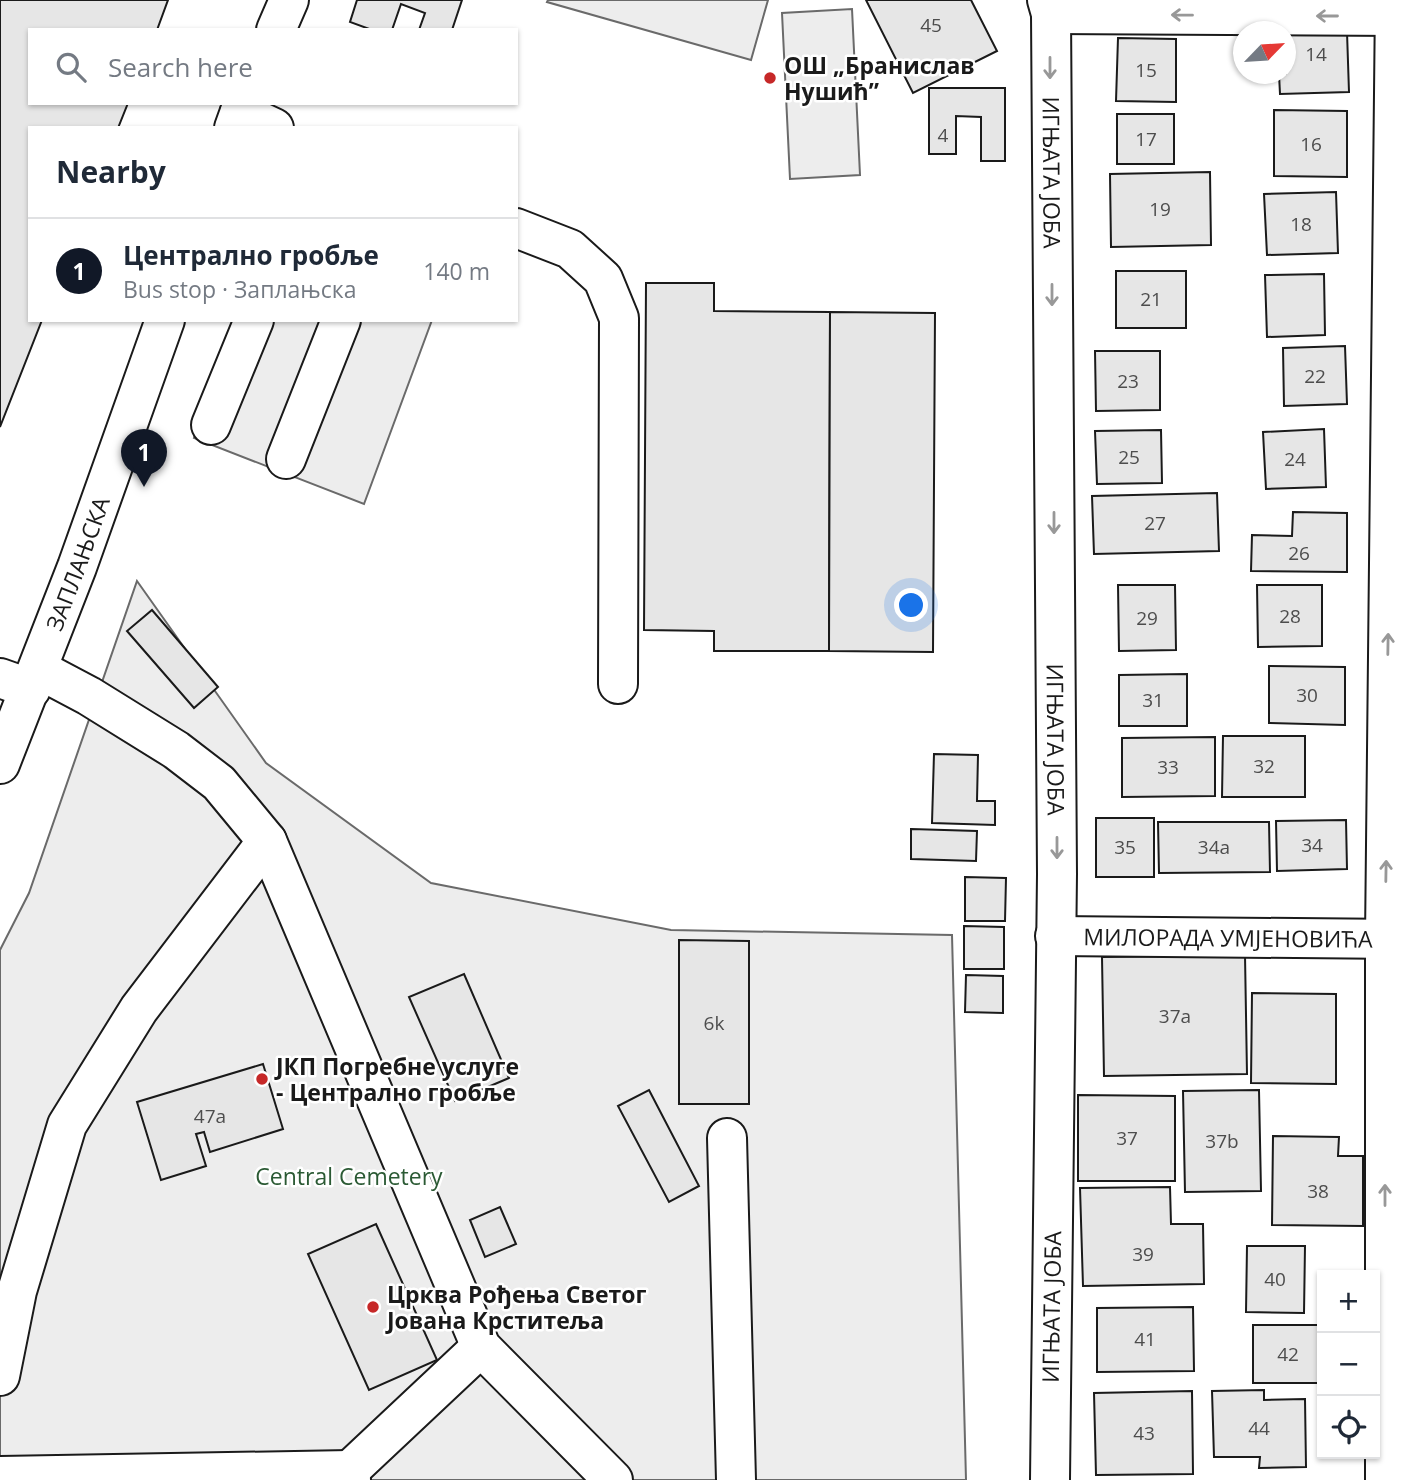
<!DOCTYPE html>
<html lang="en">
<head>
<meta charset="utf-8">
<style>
	body { margin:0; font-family:"Open Sans",sans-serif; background:#f2f2f3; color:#1f2937 }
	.controls { position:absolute; right:21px; bottom:21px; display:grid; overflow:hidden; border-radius:0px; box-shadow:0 2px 5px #0004 }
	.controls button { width:63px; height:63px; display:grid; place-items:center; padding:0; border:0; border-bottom:2px solid #e0e1e3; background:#fff; color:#1f2937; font:35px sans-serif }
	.compass { position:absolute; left:1233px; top:21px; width:63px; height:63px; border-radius:50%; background:#fff; box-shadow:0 2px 5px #0004; rotate:65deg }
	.you { position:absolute; left:912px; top:606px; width:24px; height:24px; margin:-18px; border:5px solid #fff; border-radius:50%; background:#1a73e8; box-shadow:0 0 0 10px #1a73e833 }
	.badge { display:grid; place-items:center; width:46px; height:46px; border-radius:50%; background:#111827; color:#fff; font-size:23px; font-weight:700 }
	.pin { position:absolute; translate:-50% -58px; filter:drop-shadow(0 2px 4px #0008) }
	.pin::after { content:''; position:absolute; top:37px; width:24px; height:21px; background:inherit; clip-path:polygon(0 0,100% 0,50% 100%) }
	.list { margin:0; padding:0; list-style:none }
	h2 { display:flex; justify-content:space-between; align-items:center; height:91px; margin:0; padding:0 28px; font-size:30px }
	h2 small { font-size:23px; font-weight:400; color:#747a83 }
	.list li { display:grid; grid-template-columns:46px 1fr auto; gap:21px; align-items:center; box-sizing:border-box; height:105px; padding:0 28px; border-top:2px solid #e0e1e3 }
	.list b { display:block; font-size:26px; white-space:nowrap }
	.list p { margin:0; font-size:23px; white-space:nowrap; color:#747a83 }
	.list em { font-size:23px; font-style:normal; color:#747a83 }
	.icon { flex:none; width:38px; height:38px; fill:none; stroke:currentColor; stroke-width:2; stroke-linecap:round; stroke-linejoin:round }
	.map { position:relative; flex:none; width:1401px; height:1480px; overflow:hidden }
	.search { position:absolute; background:#fff; box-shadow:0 2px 5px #0004; left:28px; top:28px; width:490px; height:77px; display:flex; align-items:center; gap:18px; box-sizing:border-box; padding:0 24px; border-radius:0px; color:#747a83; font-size:26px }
	.panel { position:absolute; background:#fff; box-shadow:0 2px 5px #0004; left:28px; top:126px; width:490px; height:196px; border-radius:0px }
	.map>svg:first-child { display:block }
	.built { fill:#ededed; stroke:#6a6a6a; stroke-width:2 }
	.building { fill:#e6e6e6; stroke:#1a1a1a; stroke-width:2 }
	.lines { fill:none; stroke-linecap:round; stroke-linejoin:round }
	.minor-casing { stroke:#1a1a1a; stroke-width:42 }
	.major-casing { stroke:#1a1a1a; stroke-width:42 }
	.minor { stroke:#fff; stroke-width:38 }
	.major { stroke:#fff; stroke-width:38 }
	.oneway { stroke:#989898 }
	.poi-dot { fill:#c62828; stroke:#fff; stroke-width:2.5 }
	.labels { text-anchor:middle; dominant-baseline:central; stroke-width:5; stroke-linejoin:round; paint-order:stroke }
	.number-label { font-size:19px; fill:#4d4d4d }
	.poi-label { font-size:23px; font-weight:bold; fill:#1a1a1a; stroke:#fff; text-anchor:start }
	.street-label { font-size:23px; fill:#1a1a1a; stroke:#fff }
	.park-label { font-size:23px; fill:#2b5a34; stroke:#fff }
</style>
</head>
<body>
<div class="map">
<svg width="1401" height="1480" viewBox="0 0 1401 1480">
	<rect width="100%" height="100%" fill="#fff"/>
	<g class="built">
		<path d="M548,0H768L751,60L547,2Z"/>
		<path d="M852,9L860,175L790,179L782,13Z"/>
		<path d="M237,320H432L364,504L194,438Z"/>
		<path d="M137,581L266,763L431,883L671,930L952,935L966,1480H0V950L29,893Z"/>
	</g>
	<g class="building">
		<path d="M0,0H168L157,30H30V103H128L118,128H30V320H42L0,427Z"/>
		<path d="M357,0H462L452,30H419L425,13L401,4L392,30H372L350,22Z"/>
		<path d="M866,0H971L997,51L913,93Z"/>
		<path d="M1347,32L1349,92L1280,94L1279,74H1286V34Z"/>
		<path d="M1118,38L1176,39V102L1116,101Z"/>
		<path d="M929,88H1005V161H981V117L956,116V154H929Z"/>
		<path d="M1274,110L1347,111V177L1274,176Z"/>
		<rect x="1117" y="114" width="57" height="50"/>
		<path d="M1210,172L1211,245L1111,247L1110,174Z"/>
		<path d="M1336,192L1338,253L1267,255L1264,194Z"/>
		<rect x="1116" y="271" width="70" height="57"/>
		<path d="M1324,274L1325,335L1267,337L1265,275Z"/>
		<path d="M646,283H714V311L830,312L829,651H714V631L644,630Z"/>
		<path d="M830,312L935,313L933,652L829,651Z"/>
		<path d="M1345,346L1347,404L1284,406L1283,348Z"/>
		<path d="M1095,351H1160V410L1096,411Z"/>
		<path d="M1324,429L1326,487L1266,489L1263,432Z"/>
		<path d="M1161,430L1162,483L1097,484L1095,431Z"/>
		<path d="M1217,493L1219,551L1094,554L1092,496Z"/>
		<path d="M1293,512L1347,513V572L1251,571L1252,535L1292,536Z"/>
		<path d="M1118,585H1175L1176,650L1119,651Z"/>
		<path d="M1257,585H1322V646L1258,647Z"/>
		<path d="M152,610L218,687L194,708L127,631Z"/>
		<path d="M1269,666L1345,667V725L1269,723Z"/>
		<path d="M1187,674V726H1119V675Z"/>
		<path d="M1223,736H1305V797H1222Z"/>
		<path d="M1215,737V796L1122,797V738Z"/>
		<path d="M934,754L978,755L977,801H995V825L932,823Z"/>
		<rect x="1096" y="818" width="58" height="59"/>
		<path d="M1346,820L1347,869L1277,871L1276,821Z"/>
		<path d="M1158,822H1269L1270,872L1159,873Z"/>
		<path d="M911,829L977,831L976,861L911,859Z"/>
		<path d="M965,877L1006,878L1005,921H965Z"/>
		<path d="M964,926L1004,927V969H964Z"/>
		<path d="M679,940L749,941V1104H679Z"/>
		<path d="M1245,955L1247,1074L1104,1076L1102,957Z"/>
		<path d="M464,974L509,1078L455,1101L409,997Z"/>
		<path d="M966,975L1003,976V1013L965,1012Z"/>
		<path d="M1252,993L1336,994V1084L1251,1083Z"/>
		<path d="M263,1064L283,1129L210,1152L204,1132L196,1134L206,1166L161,1180L137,1102Z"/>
		<path d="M649,1090L699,1186L669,1202L618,1106Z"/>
		<path d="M1259,1090L1261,1191L1185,1192L1183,1091Z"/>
		<path d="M1078,1095L1175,1096V1181H1078Z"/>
		<path d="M1273,1136L1339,1137L1338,1156H1363V1226L1272,1225Z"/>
		<path d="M1170,1187L1171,1224H1203L1204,1284L1083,1286L1080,1188Z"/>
		<path d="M500,1207L516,1244L485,1257L470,1220Z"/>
		<path d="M376,1224L437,1360L369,1390L308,1254Z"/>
		<path d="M1247,1246H1305L1304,1313L1246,1312Z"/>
		<path d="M1193,1307L1194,1371L1097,1372V1308Z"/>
		<rect x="1253" y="1325" width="69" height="58"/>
		<path d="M1264,1390V1400L1305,1399L1306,1467L1259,1468L1260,1457H1214L1212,1391Z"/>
		<path d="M1192,1391L1193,1474L1096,1475L1094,1393Z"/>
	</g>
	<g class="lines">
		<defs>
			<g id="minor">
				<path id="s1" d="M1047,0L1051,14L1057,874L1050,1480"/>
				<path d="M1051,14L1401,16"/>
				<path d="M240,112L274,128"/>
				<path d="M516,228L570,249L603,279L619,318L618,684"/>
				<path d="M211,425L254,320"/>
				<path d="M286,459L341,320"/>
				<path d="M38,669L89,696L176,750L219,783L267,841L481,1347L613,1480"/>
				<path d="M0,678L31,689"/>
				<path id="s2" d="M1055,936L1401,939"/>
				<path d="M727,1138L736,1480"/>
				<path d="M0,1376L17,1291L67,1125L139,1009L267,841"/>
				<path d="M350,1470L481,1347"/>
				<path d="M0,1476L350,1470L351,1480"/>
				<path d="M1385,1480V939L1395,0"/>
			</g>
			<g id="major">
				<path d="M276,30L289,0"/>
				<path d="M234,128L243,103"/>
				<path id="s3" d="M0,764L77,567L165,320"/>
			</g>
		</defs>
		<use href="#minor" class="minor-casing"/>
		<use href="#major" class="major-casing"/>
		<use href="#minor" class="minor"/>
		<use href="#major" class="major"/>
	</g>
	<defs><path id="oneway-shaft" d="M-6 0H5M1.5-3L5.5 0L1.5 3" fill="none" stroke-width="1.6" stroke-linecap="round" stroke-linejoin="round" transform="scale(1.75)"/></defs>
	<g class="oneway">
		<use href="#oneway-shaft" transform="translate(1182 15) rotate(-179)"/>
		<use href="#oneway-shaft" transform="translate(1327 16) rotate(-180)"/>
		<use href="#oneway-shaft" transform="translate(1050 68) rotate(90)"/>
		<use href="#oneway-shaft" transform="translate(1052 295) rotate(90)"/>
		<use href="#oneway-shaft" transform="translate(1054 523) rotate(90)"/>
		<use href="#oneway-shaft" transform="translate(1388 644) rotate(-89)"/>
		<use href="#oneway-shaft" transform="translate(1057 848) rotate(90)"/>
		<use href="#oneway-shaft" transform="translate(1386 871) rotate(-89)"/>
		<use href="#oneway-shaft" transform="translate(1385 1195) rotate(-90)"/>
	</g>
	<g class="poi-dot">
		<circle cx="770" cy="78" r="7"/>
		<circle cx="262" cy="1079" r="7"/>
		<circle cx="373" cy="1307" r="7"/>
	</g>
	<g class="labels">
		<g class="number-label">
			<text x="931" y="25">45</text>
			<text x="1316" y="54">14</text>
			<text x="1146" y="70">15</text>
			<text x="943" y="135">4</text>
			<text x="1146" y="139">17</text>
			<text x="1311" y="144">16</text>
			<text x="1160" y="209">19</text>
			<text x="1301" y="224">18</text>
			<text x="1151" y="299">21</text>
			<text x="1315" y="376">22</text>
			<text x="1128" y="381">23</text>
			<text x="1129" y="457">25</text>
			<text x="1295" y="459">24</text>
			<text x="1155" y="523">27</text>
			<text x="1299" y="553">26</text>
			<text x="1290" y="616">28</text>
			<text x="1147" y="618">29</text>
			<text x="1307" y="695">30</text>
			<text x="1153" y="700">31</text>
			<text x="1264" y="766">32</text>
			<text x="1168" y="767">33</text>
			<text x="1312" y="845">34</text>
			<text x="1125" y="847">35</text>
			<text x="1214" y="847">34a</text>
			<text x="1175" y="1016">37a</text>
			<text x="714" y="1023">6k</text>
			<text x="210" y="1116">47a</text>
			<text x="1127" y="1138">37</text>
			<text x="1222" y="1141">37b</text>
			<text x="1318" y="1191">38</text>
			<text x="1143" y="1254">39</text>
			<text x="1275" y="1279">40</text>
			<text x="1145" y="1339">41</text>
			<text x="1288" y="1354">42</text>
			<text x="1259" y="1428">44</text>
			<text x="1144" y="1433">43</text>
		</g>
		<g class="poi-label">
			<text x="784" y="65">ОШ „Бранислав<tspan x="784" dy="26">Нушић”</tspan></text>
			<text x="276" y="1066">ЈКП Погребне услуге<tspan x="276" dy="26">- Централно гробље</tspan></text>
			<text x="387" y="1294">Црква Рођења Светог<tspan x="387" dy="26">Јована Крститеља</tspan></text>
		</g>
		<g class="street-label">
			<text stroke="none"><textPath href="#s1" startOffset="173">ИГЊАТА ЈОБА</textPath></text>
			<text stroke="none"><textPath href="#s3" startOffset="215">ЗАПЛАЊСКА</textPath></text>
			<text stroke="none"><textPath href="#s1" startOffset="740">ИГЊАТА ЈОБА</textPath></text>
			<text stroke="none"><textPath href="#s2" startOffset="173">МИЛОРАДА УМЈЕНОВИЋА</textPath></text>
			<text transform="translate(1051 1307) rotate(-89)">ИГЊАТА ЈОБА</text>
		</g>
		<g class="park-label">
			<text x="349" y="1176">Central Cemetery</text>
		</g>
	</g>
</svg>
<div class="controls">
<button>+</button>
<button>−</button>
<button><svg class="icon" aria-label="locate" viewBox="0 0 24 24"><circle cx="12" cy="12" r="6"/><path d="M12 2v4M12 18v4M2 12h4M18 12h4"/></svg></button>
</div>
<svg class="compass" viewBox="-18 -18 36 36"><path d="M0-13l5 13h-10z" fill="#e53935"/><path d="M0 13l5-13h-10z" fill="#747a83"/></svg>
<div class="you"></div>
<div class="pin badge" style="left:144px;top:487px">1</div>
<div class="search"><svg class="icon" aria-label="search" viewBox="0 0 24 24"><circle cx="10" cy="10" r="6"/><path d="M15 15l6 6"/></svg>Search here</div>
<section class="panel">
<h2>Nearby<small></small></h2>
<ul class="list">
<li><span class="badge">1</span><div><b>Централно гробље</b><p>Bus stop · Заплањска</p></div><em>140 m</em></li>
</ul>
</section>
</div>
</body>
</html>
